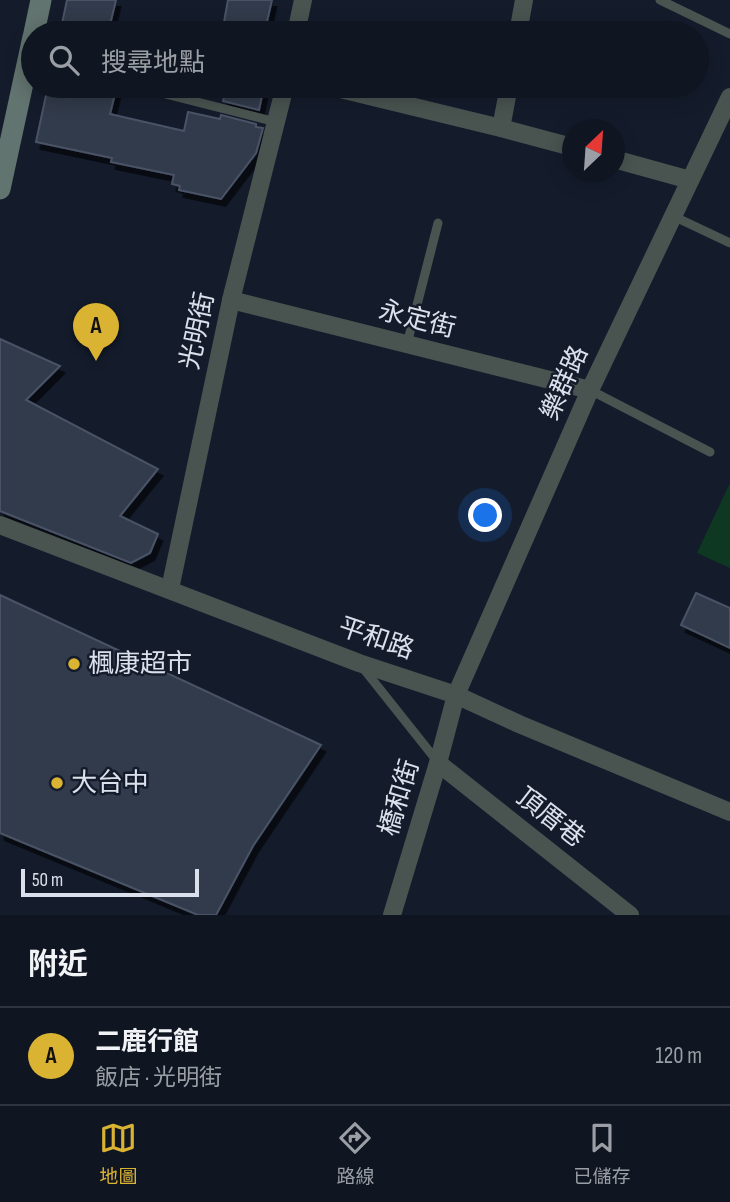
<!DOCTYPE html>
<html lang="zh-TW">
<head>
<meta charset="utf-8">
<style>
	body { margin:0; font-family:"Sofia Sans Condensed","Noto Sans TC",sans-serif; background:#181e2a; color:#f1f3f6 }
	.compass { position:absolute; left:562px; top:119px; width:63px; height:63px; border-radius:50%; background:#0f1521; box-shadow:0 4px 18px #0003; rotate:25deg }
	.scale { position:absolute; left:21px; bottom:18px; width:178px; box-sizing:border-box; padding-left:7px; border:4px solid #dbe1ec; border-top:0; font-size:19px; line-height:24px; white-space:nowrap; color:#dbe1ec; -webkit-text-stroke:5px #141c2c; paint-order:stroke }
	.you { position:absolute; left:486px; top:516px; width:24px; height:24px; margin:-18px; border:5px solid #fff; border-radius:50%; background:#1a73e8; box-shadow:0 0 0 10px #1a73e833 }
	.badge { display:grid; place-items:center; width:46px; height:46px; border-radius:50%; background:#dbb333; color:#111; font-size:23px; font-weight:700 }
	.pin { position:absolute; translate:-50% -58px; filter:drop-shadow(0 2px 4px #0008) }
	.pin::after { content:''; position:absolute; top:37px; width:24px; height:21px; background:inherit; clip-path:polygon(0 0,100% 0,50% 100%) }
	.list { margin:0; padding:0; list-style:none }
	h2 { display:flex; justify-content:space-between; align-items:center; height:91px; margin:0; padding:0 28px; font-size:30px }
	h2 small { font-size:23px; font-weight:400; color:#9b9fa5 }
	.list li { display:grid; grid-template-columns:46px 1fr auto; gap:21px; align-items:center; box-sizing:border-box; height:98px; padding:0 28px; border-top:2px solid #2f343f }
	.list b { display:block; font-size:26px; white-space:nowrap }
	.list p { margin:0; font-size:23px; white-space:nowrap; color:#9b9fa5 }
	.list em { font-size:23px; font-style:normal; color:#9b9fa5 }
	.icon { flex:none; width:38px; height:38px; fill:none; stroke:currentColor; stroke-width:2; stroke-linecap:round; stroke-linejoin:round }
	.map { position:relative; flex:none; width:730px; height:915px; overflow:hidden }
	.search { position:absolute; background:#0f1521; box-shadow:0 4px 18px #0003; left:21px; right:21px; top:21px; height:77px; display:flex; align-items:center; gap:18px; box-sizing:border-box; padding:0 24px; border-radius:38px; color:#9b9fa5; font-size:26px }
	.sheet { height:189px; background:#0f1521 }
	nav { display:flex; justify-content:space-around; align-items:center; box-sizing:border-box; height:98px; border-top:2px solid #2f343f; background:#0f1521; font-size:19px; color:#9b9fa5 }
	nav a { display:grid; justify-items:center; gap:4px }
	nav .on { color:#dbb333 }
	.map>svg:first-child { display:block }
	.green { fill:#0e3821 }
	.building { fill:#303a4b; stroke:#495365; stroke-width:2; filter:url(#shadow) }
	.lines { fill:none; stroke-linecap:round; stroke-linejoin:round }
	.lane { stroke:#495451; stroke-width:9 }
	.street { stroke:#495451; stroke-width:18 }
	.secondary { stroke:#62746f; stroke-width:21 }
	.poi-dot { fill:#dbb333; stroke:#141c2c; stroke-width:2.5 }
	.labels { text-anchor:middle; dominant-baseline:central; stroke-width:5; stroke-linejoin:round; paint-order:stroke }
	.street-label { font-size:26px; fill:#dbe1ec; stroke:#141c2c }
	.poi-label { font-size:26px; fill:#dbe1ec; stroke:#141c2c; text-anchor:start }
</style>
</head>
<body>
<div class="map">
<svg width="730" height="915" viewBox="0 0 730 915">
	<defs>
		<filter id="shadow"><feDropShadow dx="4.5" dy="7" stdDeviation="0" flood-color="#0009"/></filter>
	</defs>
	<rect width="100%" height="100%" fill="#141c2c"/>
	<path class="green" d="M730,483V568L697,553Z"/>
	<g class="building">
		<path d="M67,0H116L108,33H60Z"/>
		<path d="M228,0H272L265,30L224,22Z"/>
		<path d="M48,86H117L110,114L184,131L188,112L220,119L221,115L256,124V127L263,128L256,153L221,199L179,190L180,186L172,184L174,175L111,162L112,158L36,142Z"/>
		<path d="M227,86H264L259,110L223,101Z"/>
		<path d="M0,339L60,366L26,400L158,469L120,516L158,534L150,553L131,563L0,511Z"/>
		<path d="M696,593L730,608V648L681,625Z"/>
		<path d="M0,595L321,745L253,846L216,915H198L0,833Z"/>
	</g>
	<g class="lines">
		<g class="lane">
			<path d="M660,0L730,34"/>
			<path d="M134,86L276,122"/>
			<path d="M673,216L730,243"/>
			<path d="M407,344L438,223"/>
			<path d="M590,390L710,452"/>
			<path d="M363,668L437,761"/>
		</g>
		<g class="street">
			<path d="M296,33L303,0"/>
			<path d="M518,33L524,0"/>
			<path d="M328,86L501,128L572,147"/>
			<path d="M501,128L509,86"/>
			<path d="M614,159L690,180"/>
			<path d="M231,300L590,390"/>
			<path d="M0,525L359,663L456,695L519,724L730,812"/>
			<path d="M170,589L231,300L285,86"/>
			<path d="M438,763L630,915"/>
			<path d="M392,915L438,763L456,695L590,390L730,97"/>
		</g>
		<g class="secondary">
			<path d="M34,33L41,0"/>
			<path d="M0,189L33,37"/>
		</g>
	</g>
	<g class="poi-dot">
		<circle cx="74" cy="664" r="7"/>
		<circle cx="57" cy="783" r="7"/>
	</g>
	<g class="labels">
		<g class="street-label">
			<text transform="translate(417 320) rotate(14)">永定街</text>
			<text transform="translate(198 331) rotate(-78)">光明街</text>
			<text transform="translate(565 383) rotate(-66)">樂群路</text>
			<text transform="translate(376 639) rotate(19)">平和路</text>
			<text transform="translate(400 798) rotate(-73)">橋和街</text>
			<text transform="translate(550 818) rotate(38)">頂厝巷</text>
		</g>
		<g class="poi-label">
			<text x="88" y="664">楓康超市</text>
			<text x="71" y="783">大台中</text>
		</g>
	</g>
</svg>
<svg class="compass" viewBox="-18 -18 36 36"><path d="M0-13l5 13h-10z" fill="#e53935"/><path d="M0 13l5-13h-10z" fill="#9b9fa5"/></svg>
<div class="scale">50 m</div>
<div class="you"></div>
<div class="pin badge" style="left:96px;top:361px">A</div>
<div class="search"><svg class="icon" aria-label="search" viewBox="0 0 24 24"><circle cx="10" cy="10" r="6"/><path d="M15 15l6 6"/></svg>搜尋地點</div>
</div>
<section class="sheet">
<h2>附近<small></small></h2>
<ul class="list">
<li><span class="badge">A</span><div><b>二鹿行館</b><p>飯店 · 光明街</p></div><em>120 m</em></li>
</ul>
</section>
<nav>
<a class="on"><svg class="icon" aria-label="map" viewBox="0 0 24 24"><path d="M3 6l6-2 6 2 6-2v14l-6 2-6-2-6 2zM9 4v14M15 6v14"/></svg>地圖</a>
<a><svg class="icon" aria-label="directions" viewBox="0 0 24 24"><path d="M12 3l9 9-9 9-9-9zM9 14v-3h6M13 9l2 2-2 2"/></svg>路線</a>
<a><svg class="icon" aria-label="saved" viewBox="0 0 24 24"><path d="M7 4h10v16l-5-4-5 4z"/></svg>已儲存</a>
</nav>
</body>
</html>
